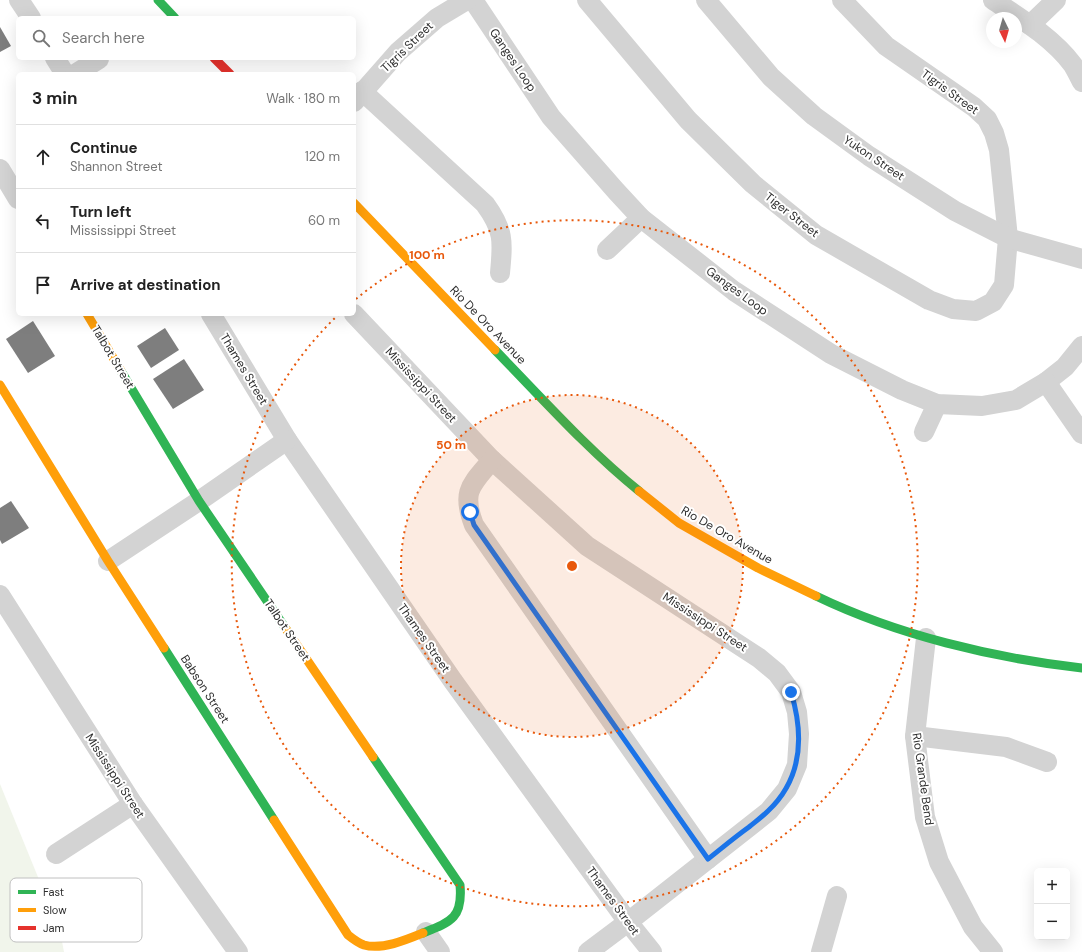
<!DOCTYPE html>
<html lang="en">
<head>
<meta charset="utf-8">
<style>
	body { margin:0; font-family:"DM Sans",sans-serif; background:#f2f2f2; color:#222 }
	.controls { position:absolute; right:12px; bottom:12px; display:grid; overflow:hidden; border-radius:6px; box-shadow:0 4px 16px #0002 }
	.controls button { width:36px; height:36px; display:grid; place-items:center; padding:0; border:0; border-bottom:1px solid #e0e0e0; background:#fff; color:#222; font:20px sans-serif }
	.compass { position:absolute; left:986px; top:12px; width:36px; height:36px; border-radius:50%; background:#fff; box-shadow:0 4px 16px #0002; rotate:175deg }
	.stop { position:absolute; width:12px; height:12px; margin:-9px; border:3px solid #1a73e8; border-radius:50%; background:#fff }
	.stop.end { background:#1a73e8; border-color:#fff; box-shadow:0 1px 4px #0008 }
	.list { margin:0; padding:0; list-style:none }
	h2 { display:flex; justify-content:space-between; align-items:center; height:52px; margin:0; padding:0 16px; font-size:17px }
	h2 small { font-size:13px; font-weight:400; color:#767676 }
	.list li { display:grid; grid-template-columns:26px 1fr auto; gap:12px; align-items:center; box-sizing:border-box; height:64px; padding:0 16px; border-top:1px solid #e0e0e0 }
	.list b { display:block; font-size:15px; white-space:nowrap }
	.list p { margin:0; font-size:13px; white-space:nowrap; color:#767676 }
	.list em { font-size:13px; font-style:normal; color:#767676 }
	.icon { flex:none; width:22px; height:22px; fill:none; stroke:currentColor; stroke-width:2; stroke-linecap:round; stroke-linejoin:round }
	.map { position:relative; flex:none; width:1082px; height:952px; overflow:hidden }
	.search { position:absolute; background:#fff; box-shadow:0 4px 16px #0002; left:16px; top:16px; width:340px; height:44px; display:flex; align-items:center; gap:10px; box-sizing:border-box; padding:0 14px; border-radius:6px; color:#767676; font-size:15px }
	.panel { position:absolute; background:#fff; box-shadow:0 4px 16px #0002; left:16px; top:72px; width:340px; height:244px; border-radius:6px }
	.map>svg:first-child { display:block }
	.green { fill:#f1f5eb }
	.building { fill:#7e7e7e }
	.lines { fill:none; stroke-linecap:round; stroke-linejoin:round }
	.street { stroke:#d3d3d3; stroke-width:20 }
	.fast { stroke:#30b455; stroke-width:9 }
	.slow { stroke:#ff9f0a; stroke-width:9 }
	.jam { stroke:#e5322d; stroke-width:9 }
	.route { stroke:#1a73e8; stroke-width:5 }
	.ring { fill:none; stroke:#e8590c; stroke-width:2; stroke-dasharray:2 4 }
	.labels { text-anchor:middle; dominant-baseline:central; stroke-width:4; stroke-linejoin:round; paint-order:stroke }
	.street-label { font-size:12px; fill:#2e2e2e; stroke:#fff }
	.key { fill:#fff; stroke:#c0c0c0; stroke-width:1 }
	.key-label { font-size:11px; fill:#2e2e2e }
	.centre { fill:#e8590c; stroke:#fff; stroke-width:2 }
	.ring-label { font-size:12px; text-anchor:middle; font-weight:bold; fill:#e8590c; stroke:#fff; stroke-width:4; stroke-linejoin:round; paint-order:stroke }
</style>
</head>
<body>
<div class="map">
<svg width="1082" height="952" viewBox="0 0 1082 952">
	<rect width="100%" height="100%" fill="#fff"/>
	<path class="green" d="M0,784L60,931L64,952H0Z"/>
	<g class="building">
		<path d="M0,27L11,46L0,52Z"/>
		<path d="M33,321L55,356L28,373L6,339Z"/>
		<path d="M165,328L179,350L151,368L137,346Z"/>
		<path d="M184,359L204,390L173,409L153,379Z"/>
		<path d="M11,501L29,528L2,544L0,540V508Z"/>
	</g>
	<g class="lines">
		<g class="street">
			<path d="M19,0L31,18"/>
			<path d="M473,0L551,117L616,191L641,218L734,291L831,354L902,390L937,404L982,406L1016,400L1046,382L1065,367L1082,346"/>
			<path d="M587,0L688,120L753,184L816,235L929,300L953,309L976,311L993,302L1004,285L1008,238L999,150L994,133L987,119L974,107L886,46L842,0"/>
			<path d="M706,0L771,77L814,116L869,156L955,211L1008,238L1082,259"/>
			<path d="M993,0C1020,18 1053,38 1073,65C1076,70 1079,76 1082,82"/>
			<path d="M1030,25L1056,0"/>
			<path d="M55,58L65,74"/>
			<path d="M75,74L99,59"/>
			<path d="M362,91L485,204C504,230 503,241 500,273"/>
			<path d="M354,102L398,52L437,18L467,0"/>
			<path d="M0,169L18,199"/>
			<path d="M607,250L641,218"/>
			<path d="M211,314L287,440L453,681L628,922L652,952"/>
			<path d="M354,314L492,460L587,546L759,658L777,673L791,692L797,712L799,734L797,765L787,789L769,811L628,922L588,952"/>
			<path d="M1046,382L1082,434"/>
			<path d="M924,432L937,404"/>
			<path d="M492,460C471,485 461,491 474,525L708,859"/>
			<path d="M108,561L199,501L287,440"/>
			<path d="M0,595L133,804L238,952"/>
			<path d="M926,638L915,736L925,817L939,862L973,927L993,952"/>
			<path d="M915,736L1006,747L1047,762"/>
			<path d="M56,854L133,804"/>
			<path d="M426,932L440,952"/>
			<path d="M821,952L837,896"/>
		</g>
		<g class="fast">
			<path d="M158,0L175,18"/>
			<path d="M495,350C541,397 588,450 639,491"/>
			<path d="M121,371L199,501L286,629"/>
			<path d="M816,596C897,635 993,658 1082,668"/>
			<path d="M164,648L274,820"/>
			<path d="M373,757L460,885C463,918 451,922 423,933"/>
		</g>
		<g class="slow">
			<path d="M354,203L495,350"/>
			<path d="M87,314L121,371"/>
			<path d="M0,385L108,561L164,648"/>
			<path d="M639,491L679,523L758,568L816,596"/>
			<path d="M286,629L373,757"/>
			<path d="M274,820L348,935C353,939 358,943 364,945C382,950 406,940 423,933"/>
		</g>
		<path class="jam" d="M214,58L230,74"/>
	</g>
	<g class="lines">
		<path class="route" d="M470,512L474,525L708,859C722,848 735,837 749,827C755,822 762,817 768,811C803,778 804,735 791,692"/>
	</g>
	<circle cx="572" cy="566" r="171" fill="#e8590c" fill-opacity=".12"/>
	<g class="ring">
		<circle cx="572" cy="566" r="171"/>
		<path d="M356 299A343 343 0 1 1 338 315"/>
	</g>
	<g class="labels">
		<g class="street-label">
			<text transform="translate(407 47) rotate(-44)">Tigris Street</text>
			<text transform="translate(513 60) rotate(56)">Ganges Loop</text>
			<text transform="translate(950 92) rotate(36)">Tigris Street</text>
			<text transform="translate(874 158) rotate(34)">Yukon Street</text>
			<text transform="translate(792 215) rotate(38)">Tiger Street</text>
			<text transform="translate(737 291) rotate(36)">Ganges Loop</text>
			<text transform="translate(488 325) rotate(46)">Rio De Oro Avenue</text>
			<text transform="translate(113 357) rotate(59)">Talbot Street</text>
			<text transform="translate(244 369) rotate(59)">Thames Street</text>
			<text transform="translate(421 385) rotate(47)">Mississippi Street</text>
			<text transform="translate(727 535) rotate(30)">Rio De Oro Avenue</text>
			<text transform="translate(705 622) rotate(33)">Mississippi Street</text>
			<text transform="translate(287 630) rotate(56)">Talbot Street</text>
			<text transform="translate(424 638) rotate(55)">Thames Street</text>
			<text transform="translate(205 689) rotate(57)">Babson Street</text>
			<text transform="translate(115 776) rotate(57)">Mississippi Street</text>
			<text transform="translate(923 779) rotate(82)">Rio Grande Bend</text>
			<text transform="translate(613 901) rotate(54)">Thames Street</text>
		</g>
	</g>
	<rect x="10" y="878" width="132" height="64" rx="6" class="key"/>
	<rect x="18" y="890" width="18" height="4" fill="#30b455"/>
	<rect x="18" y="908" width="18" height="4" fill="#ff9f0a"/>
	<rect x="18" y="926" width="18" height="4" fill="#e5322d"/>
	<g class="key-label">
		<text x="43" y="896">Fast</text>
		<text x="43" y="914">Slow</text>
		<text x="43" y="932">Jam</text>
	</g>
	<circle cx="572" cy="566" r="6" class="centre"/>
	<g class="ring-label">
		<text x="427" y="259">100 m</text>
		<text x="451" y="449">50 m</text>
	</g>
</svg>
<div class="controls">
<button>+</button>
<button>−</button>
</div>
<svg class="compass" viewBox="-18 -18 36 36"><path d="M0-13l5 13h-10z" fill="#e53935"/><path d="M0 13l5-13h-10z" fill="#767676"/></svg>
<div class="stop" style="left:470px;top:512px"></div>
<div class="stop end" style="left:791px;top:692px"></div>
<div class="search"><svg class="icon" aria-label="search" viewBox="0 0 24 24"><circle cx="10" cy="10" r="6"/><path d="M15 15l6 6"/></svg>Search here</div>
<section class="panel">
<h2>3 min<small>Walk · 180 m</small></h2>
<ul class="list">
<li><svg class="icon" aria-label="ahead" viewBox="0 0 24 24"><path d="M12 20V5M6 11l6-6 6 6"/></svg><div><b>Continue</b><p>Shannon Street</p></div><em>120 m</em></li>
<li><svg class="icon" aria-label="left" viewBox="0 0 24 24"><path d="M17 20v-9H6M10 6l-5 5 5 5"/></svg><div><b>Turn left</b><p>Mississippi Street</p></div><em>60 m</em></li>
<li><svg class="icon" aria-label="arrive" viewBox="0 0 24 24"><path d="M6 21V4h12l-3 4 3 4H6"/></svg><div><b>Arrive at destination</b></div></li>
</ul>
</section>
</div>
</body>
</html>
